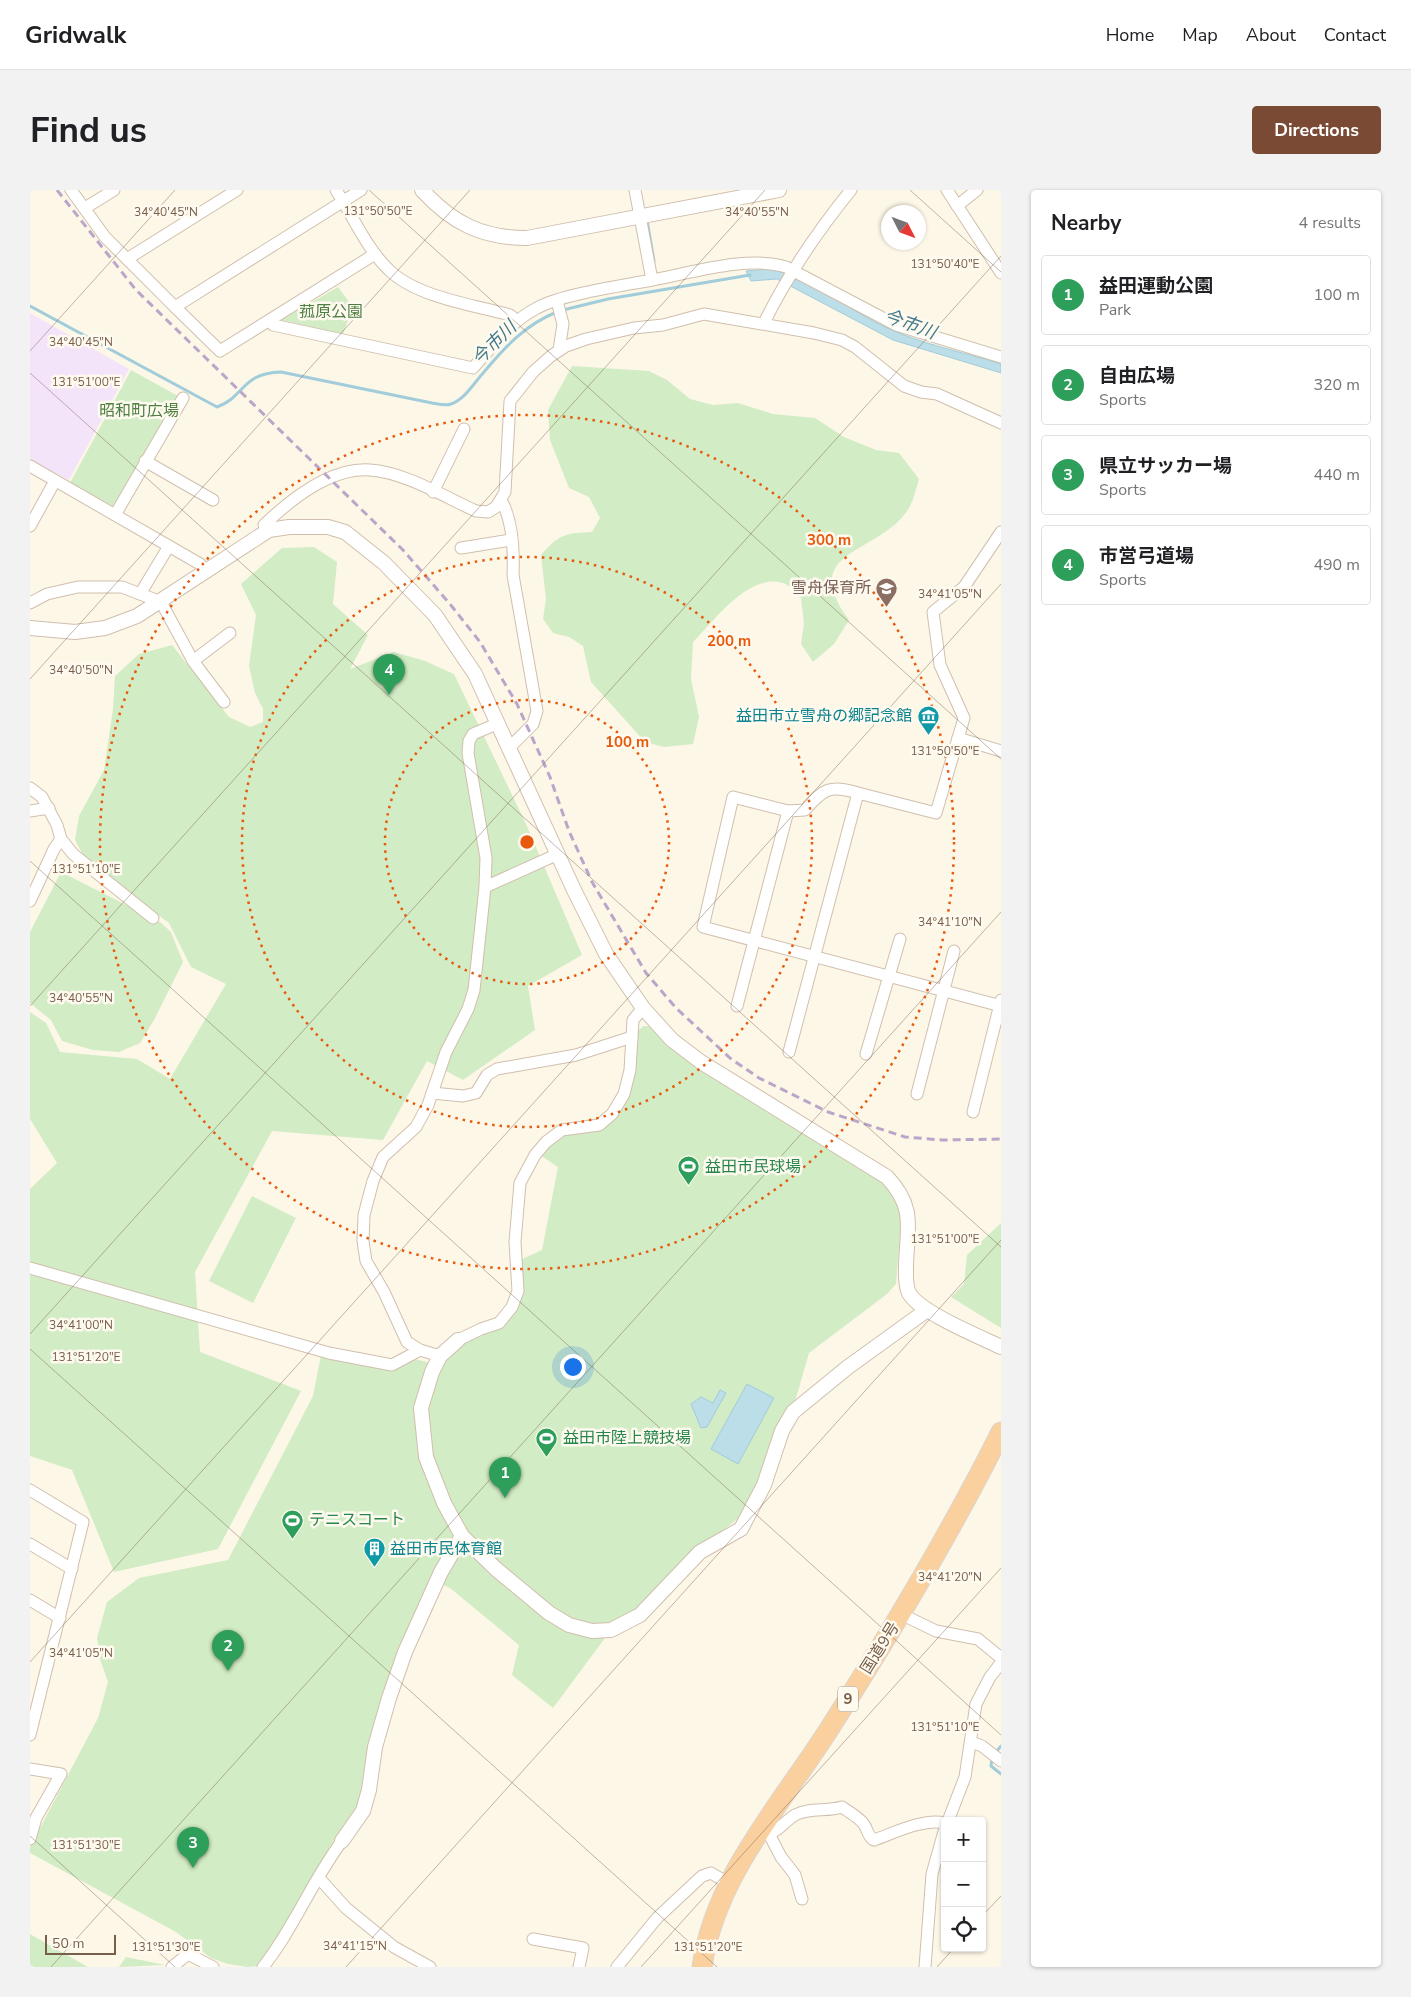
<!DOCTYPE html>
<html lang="en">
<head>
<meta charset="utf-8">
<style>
	body { margin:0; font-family:"Nunito Sans","Noto Sans JP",sans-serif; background:#f2f2f2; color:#202124 }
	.controls { position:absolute; right:15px; bottom:15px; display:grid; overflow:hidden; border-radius:5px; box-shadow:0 1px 4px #0004 }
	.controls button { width:45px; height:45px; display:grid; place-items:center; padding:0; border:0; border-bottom:1px solid #e0e0e0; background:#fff; color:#202124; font:25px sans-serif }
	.compass { position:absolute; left:851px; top:15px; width:45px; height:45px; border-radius:50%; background:#fff; box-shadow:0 1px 4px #0004; rotate:132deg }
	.scale { position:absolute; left:15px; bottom:12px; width:71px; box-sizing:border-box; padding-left:5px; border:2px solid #785f4b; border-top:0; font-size:14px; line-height:18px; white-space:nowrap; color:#785f4b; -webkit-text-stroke:4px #fffaef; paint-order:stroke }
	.you { position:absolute; left:542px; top:1176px; width:18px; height:18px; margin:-12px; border:4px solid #fff; border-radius:50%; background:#1a73e8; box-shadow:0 0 0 8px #1a73e833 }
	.badge { display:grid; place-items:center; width:32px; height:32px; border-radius:50%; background:#7b4a35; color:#fff; font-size:16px; font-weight:700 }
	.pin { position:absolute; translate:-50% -41px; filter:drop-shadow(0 1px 2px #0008) }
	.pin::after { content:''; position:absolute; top:26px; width:18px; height:15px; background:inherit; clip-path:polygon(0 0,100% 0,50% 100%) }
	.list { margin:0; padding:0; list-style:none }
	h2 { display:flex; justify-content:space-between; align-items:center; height:65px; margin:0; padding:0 20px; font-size:21px }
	h2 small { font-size:16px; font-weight:400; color:#757577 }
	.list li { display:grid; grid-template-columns:32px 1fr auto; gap:15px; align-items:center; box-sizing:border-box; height:80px; margin:0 10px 10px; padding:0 10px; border:1px solid #e0e0e0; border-radius:5px }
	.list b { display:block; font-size:19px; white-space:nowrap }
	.list p { margin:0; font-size:16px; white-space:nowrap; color:#757577 }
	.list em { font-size:16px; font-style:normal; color:#757577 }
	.icon { flex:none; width:28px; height:28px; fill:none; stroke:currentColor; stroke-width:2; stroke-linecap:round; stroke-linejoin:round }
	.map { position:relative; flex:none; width:971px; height:1777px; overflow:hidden; border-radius:5px }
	header { display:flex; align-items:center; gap:30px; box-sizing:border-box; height:70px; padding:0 25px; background:#fff; border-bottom:1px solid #e0e0e0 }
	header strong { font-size:24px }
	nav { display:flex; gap:28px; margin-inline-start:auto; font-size:18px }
	.intro { display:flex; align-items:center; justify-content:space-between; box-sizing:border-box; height:120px; padding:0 30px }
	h1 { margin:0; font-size:35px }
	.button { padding:12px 22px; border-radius:5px; background:#7b4a35; color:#fff; font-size:18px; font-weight:700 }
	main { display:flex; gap:30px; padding:0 30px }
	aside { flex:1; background:#fff; border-radius:5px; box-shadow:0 1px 4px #0004 }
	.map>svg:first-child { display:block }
	.education { fill:#f4e4fa }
	.green { fill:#d2ecc5 }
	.water { fill:#bbdee8; stroke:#a1ccda }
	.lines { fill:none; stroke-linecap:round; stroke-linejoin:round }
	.stream { stroke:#a1ccda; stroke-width:3 }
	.minor-casing { stroke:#d0bfad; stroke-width:13 }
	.tertiary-casing { stroke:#d0bfad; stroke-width:16 }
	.trunk-casing { stroke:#dcd5d0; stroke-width:21 }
	.minor { stroke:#fff; stroke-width:11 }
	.tertiary { stroke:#fff; stroke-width:14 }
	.trunk { stroke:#fad09e; stroke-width:19 }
	.rail { stroke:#bba5c8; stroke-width:3; stroke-dasharray:8 5; stroke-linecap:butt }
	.ticks { fill:none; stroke:#785f4b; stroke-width:1; stroke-opacity:0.45 }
	.ring { fill:none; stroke:#e8590c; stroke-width:2.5; stroke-dasharray:2.5 5 }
	.labels { text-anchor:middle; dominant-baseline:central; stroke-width:5; stroke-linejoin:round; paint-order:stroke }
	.shield { fill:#fffaef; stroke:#a08e7c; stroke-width:1 }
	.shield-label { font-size:15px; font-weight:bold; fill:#785f4b }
	.park-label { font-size:16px; fill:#4e7f42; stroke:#fffaef }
	.education-label { font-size:16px; fill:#785e54; stroke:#fffaef; text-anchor:end }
	.culture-label { font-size:16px; fill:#0d838f; stroke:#fffaef; text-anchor:end }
	.leisure-label { font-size:16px; fill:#27864d; stroke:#fffaef; text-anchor:start }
	.street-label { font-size:16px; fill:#785f4b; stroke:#fffaef }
	.water-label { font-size:18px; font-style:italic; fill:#437a8c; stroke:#fffaef }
	.ticks-label { font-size:12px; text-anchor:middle; fill:#785f4b; stroke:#fffaef; stroke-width:5; stroke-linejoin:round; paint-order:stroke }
	.centre { fill:#e8590c; stroke:#fffaef; stroke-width:2.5 }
	.ring-label { font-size:15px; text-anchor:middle; font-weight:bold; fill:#e8590c; stroke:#fffaef; stroke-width:5; stroke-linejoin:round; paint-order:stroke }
</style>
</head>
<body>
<header>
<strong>Gridwalk</strong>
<nav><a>Home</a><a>Map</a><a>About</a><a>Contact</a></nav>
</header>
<div class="intro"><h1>Find us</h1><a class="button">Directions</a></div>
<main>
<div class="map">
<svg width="971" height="1777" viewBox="0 0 971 1777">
	<rect width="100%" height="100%" fill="#fdf7e8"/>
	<path class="education" d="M0,123L99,179L39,290L0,270Z"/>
	<g class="green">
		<path d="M308,97L323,117L313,144L251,130Z"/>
		<path d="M542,176L619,181L637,190L660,209L683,215L708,213L743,224L785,228L814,247L846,260L869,263L889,289C886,299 883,313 877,321C847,365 767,360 819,430L804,454L783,472L771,454L774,434L771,408C766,403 760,395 753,393C718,383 685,430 663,452L661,489L669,527L663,554L634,557L615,552L561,492L553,456L539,447L523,443L513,429L516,409L511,365C529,344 536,343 562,342L570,328L559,307L539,298L520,250L518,220Z"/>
		<path d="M101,180L148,206L86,318L40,293Z"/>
		<path d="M284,357L307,372L303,414L338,445L320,479L364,462L395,471L424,484L496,634L552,765L498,796L505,840L433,890L397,871L353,950L242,941L165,1082L170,1162L271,1201L188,1359L84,1382L42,1280L0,1266V999L27,973L0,929V822L16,833L30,862L107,869L140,889L196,794L161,777L139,733L56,671L45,650L49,626L74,580L83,519L85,486L109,464L142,455L199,527L220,537L233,532V519L225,503L219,476L226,425L211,394L252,358Z"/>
		<path d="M31,682L130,732L141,742L153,772L124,830L110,853L89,862L63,860L32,851L21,830L0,813V742Z"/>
		<path d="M613,836H621L656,870L849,990L862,1000L869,1014L871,1033L866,1094L857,1104L779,1163L764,1215L710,1327L667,1361L610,1425L581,1440L523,1518L482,1485L489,1455L420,1398L404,1391L352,1512L328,1617L305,1648L245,1757L229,1776L218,1777L198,1774L181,1768L146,1742L0,1663V1657L68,1528L78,1492L70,1469L67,1448L77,1412L109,1388L198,1370L283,1206L291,1165L360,1179L381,1168L412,1176L430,1156L485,1119L490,1070L512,1060L528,977L510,965L533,945L585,927L607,842Z"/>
		<path d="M222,1006L266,1028L223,1113L179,1091Z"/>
		<path d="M971,1033V1138L921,1107L934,1094L937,1065Z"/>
		<path d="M0,1744L58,1777H0Z"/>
		<path d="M96,1767L135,1775L89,1777Z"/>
	</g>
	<g class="water">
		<path d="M739,79C776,85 819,120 855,137C891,154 933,162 971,174V183L863,150L747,89L721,91L716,81Z"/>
		<path d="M717,1194L744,1208L708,1274L681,1259Z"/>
		<path d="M690,1200L696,1203L677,1237L671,1238L661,1214L671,1207L683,1213Z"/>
	</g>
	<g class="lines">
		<g class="stream">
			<path d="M617,30L624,71"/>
			<path d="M0,116L187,217C215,207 211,183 251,182L402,213C408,214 416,216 421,214C435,209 444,193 454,182C475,157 496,134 527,122"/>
			<path d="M533,120L578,109L720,85"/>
			<path d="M966,1562L971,1556"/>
			<path d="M962,1567L961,1576L971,1584"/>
		</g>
		<defs>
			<g id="minor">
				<path d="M41,0L75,47L145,117L331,0"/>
				<path d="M306,0C323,26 336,58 359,80C386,107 444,115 480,125L487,131"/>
				<path d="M917,0L971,83"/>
				<path d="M927,16L947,0"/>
				<path d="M55,18L84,0"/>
				<path d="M97,69L207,0"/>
				<path d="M622,90C661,83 718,65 756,77L866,135L971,167"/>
				<path d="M527,111L533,134L529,160"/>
				<path d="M145,117L190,161L345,64"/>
				<path d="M240,131L243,135L443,178C462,157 481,131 507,118C533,104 591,96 622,90L605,0"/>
				<path d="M734,133C758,84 787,42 821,0"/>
				<path d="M115,271L183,310"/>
				<path d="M0,276L170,374L177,382"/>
				<path d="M403,302L434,239"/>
				<path d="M471,310C483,331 484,362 483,385L507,521L503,534L480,557"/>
				<path d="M85,325L153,208"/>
				<path d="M0,336L25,291"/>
				<path d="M239,340L234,335C260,310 301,277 340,280C374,282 415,307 446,321L458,322L466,317L475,302L480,211L503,182L521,166L536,156L556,149L604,138L633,135L674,124L784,143L812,150L825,157L874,196L891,202L907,204L971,233"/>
				<path d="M431,358L481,350"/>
				<path d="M110,404L139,356"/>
				<path d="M0,413L17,404L48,397H92L131,412L163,471L194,512"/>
				<path d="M163,471L200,443"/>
				<path d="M928,548L971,561"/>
				<path d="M0,598L12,607L27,635L31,649L43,664L123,728"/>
				<path d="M828,603C800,595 794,598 775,620L758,621L703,607L673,737L971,816"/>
				<path d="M0,621L19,618"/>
				<path d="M455,697L456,668L438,563L439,551L443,544L469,533"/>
				<path d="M0,711L24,659L31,649"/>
				<path d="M707,816L758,621"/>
				<path d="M759,862L828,603L906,623L934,528L910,475L903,422L934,397L971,342"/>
				<path d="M836,864L870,749"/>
				<path d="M402,903L433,906L446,903L457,885L467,879L546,865L602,847"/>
				<path d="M887,904L924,761"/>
				<path d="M943,922L971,810"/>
				<path d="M0,1078L299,1163L362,1175L390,1160"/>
				<path d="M428,1150L451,1139L469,1133L482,1117L488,1101L485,1052L490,993L505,965L516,952L532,940L569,935L582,924L594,904L600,880L603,830L613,818"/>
				<path d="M410,1166L390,1160L377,1152L354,1102L336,1071L333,1051L334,1025L343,991L353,967L386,937L398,915L416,862L438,819L444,800L455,697L528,664"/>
				<path d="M0,1300L53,1332L0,1545"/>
				<path d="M0,1354L42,1379"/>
				<path d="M0,1410L30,1428"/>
				<path d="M871,1424L906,1441L948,1449L971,1468"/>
				<path d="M941,1552L952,1556L971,1571"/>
				<path d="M0,1579L31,1584L6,1628L0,1649"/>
				<path d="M918,1631L935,1587L946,1514L960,1487L971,1473"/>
				<path d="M732,1641L739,1644C750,1640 755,1631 765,1625C779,1617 797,1622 812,1617C819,1622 827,1626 833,1633C838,1639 837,1646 844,1650C864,1643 893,1628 915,1633"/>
				<path d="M739,1644L751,1667L765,1685L772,1709"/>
				<path d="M289,1688L316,1718L364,1757L400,1777"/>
				<path d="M503,1749L553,1758L549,1777"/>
				<path d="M142,1777L158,1764L183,1777"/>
				<path d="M233,1777C264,1738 282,1691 312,1651"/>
				<path d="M587,1777L627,1728L672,1686L681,1683L698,1693"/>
				<path d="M895,1777L902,1684L915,1638"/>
			</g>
			<g id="tertiary">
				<path d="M392,0C422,33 452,48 497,48L749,0"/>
				<path d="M0,438L45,442L75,438L107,426L239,340L259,337H298L315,342L354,373L405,425L445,484L544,700L576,764L613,818L642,850L671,872L857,987C886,1018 877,1038 876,1076C876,1085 875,1095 879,1103C889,1122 950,1147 971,1157"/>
				<path d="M428,1150L410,1166L402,1182L391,1218L396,1267L414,1313L432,1346L466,1379L519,1423L539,1435L562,1441L581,1440L610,1425L670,1362L711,1339L734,1295L752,1241L763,1222L818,1177L897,1120"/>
				<path d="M312,1651L333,1621L339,1600L345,1557L359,1508L375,1462L411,1382L432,1346"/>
			</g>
			<path id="trunk" d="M672,1777C685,1685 755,1610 803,1533C863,1439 921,1342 971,1242"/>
		</defs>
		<use href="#minor" class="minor-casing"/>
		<use href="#tertiary" class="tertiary-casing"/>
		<use href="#trunk" class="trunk-casing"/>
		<use href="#minor" class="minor"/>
		<use href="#tertiary" class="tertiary"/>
		<use href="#trunk" class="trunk"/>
		<path class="rail" d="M27,0L106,100L373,360L420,414L450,452L487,514L520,587L539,641L562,692L616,783L646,818L700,868L729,888L798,922L875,947L912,950L971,949"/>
	</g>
	<path class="ticks" d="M339,0L971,569M880,0L971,82M0,161L145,0M0,183L971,1057M0,489L440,0M0,671L971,1545M0,816L735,0M0,1144L971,66M0,1159L687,1777M0,1472L971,394M0,1646L145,1777M952,1726L971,1706M21,1777L971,722M316,1777L971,1050M611,1777L971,1378M907,1777L924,1758"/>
	<g class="ring">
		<circle cx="497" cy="652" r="142"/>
		<circle cx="497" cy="652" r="285"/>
		<circle cx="497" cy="652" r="427"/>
	</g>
	<defs>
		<symbol id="school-pin" viewBox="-11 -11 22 30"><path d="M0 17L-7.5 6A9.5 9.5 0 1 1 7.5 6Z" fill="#8d6e63" stroke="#fffaef"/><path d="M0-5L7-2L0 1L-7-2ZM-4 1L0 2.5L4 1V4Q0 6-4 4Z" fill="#fff"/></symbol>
		<symbol id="museum-pin" viewBox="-11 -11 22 30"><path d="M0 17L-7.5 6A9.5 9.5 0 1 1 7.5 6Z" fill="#0f9aa8" stroke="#fffaef"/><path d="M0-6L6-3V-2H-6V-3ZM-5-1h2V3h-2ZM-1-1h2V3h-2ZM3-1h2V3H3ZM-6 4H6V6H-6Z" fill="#fff"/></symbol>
		<symbol id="stadium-pin" viewBox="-11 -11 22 30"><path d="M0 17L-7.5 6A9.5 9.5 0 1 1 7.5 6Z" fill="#2e9e5b" stroke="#fffaef"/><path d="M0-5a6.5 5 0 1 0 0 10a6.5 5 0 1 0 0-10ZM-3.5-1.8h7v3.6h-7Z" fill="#fff"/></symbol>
		<symbol id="building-pin" viewBox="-11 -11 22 30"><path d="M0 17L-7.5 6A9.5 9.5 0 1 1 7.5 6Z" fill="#0f9aa8" stroke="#fffaef"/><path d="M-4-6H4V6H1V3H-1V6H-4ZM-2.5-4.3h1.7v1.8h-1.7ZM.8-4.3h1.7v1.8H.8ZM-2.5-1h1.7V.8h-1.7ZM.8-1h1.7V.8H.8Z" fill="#fff"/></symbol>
	</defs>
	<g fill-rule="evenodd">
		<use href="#school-pin" x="844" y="386" width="25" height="34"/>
		<use href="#museum-pin" x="886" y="514" width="25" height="34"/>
		<use href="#stadium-pin" x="646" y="964" width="25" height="34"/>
		<use href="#stadium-pin" x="504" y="1236" width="25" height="34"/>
		<use href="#stadium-pin" x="250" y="1318" width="25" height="34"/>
		<use href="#building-pin" x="332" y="1346" width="25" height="34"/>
	</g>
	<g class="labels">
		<rect class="shield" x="808" y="1496.5" width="20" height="25" rx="4"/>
		<g class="shield-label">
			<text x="818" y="1509">9</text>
		</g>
		<g class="park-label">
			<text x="301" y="122">菰原公園</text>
			<text x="109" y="221">昭和町広場</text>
		</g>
		<g class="education-label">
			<text x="841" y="398">雪舟保育所</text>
		</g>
		<g class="culture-label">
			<text x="882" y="526">益田市立雪舟の郷記念館</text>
			<text x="360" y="1359" text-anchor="start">益田市民体育館</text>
		</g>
		<g class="leisure-label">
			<text x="675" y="977">益田市民球場</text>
			<text x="533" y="1248">益田市陸上競技場</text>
			<text x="279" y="1330">テニスコート</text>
		</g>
		<g class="street-label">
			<text transform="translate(850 1458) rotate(-58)">国道9号</text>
		</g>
		<g class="water-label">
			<text transform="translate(880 134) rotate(20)">今市川</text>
			<text transform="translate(464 153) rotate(-45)">今市川</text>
		</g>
	</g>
	<g class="ticks-label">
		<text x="348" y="25">131°50'50"E</text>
		<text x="136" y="26">34°40'45"N</text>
		<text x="727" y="26">34°40'55"N</text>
		<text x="915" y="78">131°50'40"E</text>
		<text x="51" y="156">34°40'45"N</text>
		<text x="56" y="196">131°51'00"E</text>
		<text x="920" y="408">34°41'05"N</text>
		<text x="51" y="484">34°40'50"N</text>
		<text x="915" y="565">131°50'50"E</text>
		<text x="56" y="683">131°51'10"E</text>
		<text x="920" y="736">34°41'10"N</text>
		<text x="51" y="812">34°40'55"N</text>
		<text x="915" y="1053">131°51'00"E</text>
		<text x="51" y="1139">34°41'00"N</text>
		<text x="56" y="1171">131°51'20"E</text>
		<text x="920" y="1391">34°41'20"N</text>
		<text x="51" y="1467">34°41'05"N</text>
		<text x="915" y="1541">131°51'10"E</text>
		<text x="56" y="1659">131°51'30"E</text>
		<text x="325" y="1760">34°41'15"N</text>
		<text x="136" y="1761">131°51'30"E</text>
		<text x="678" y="1761">131°51'20"E</text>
	</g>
	<circle cx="497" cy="652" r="8" class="centre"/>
	<g class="ring-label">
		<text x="799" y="355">300 m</text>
		<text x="699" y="456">200 m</text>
		<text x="597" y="557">100 m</text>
	</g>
</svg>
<div class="controls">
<button>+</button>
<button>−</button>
<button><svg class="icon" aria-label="locate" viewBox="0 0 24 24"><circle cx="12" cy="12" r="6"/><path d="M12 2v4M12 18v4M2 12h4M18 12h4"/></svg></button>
</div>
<svg class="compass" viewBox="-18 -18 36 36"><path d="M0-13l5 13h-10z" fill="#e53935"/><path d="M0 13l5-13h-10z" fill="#757577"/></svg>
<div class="scale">50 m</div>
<div class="you"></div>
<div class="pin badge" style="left:475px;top:1308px;background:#2e9e5b">1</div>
<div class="pin badge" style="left:198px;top:1481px;background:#2e9e5b">2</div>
<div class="pin badge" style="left:163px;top:1678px;background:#2e9e5b">3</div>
<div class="pin badge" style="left:359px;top:505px;background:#2e9e5b">4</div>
</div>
<aside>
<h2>Nearby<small>4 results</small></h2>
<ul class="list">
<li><span class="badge" style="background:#2e9e5b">1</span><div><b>益田運動公園</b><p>Park</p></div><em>100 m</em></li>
<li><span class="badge" style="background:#2e9e5b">2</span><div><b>自由広場</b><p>Sports</p></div><em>320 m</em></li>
<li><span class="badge" style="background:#2e9e5b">3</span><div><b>県立サッカー場</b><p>Sports</p></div><em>440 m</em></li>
<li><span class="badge" style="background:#2e9e5b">4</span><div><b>市営弓道場</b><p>Sports</p></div><em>490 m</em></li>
</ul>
</aside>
</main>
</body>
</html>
